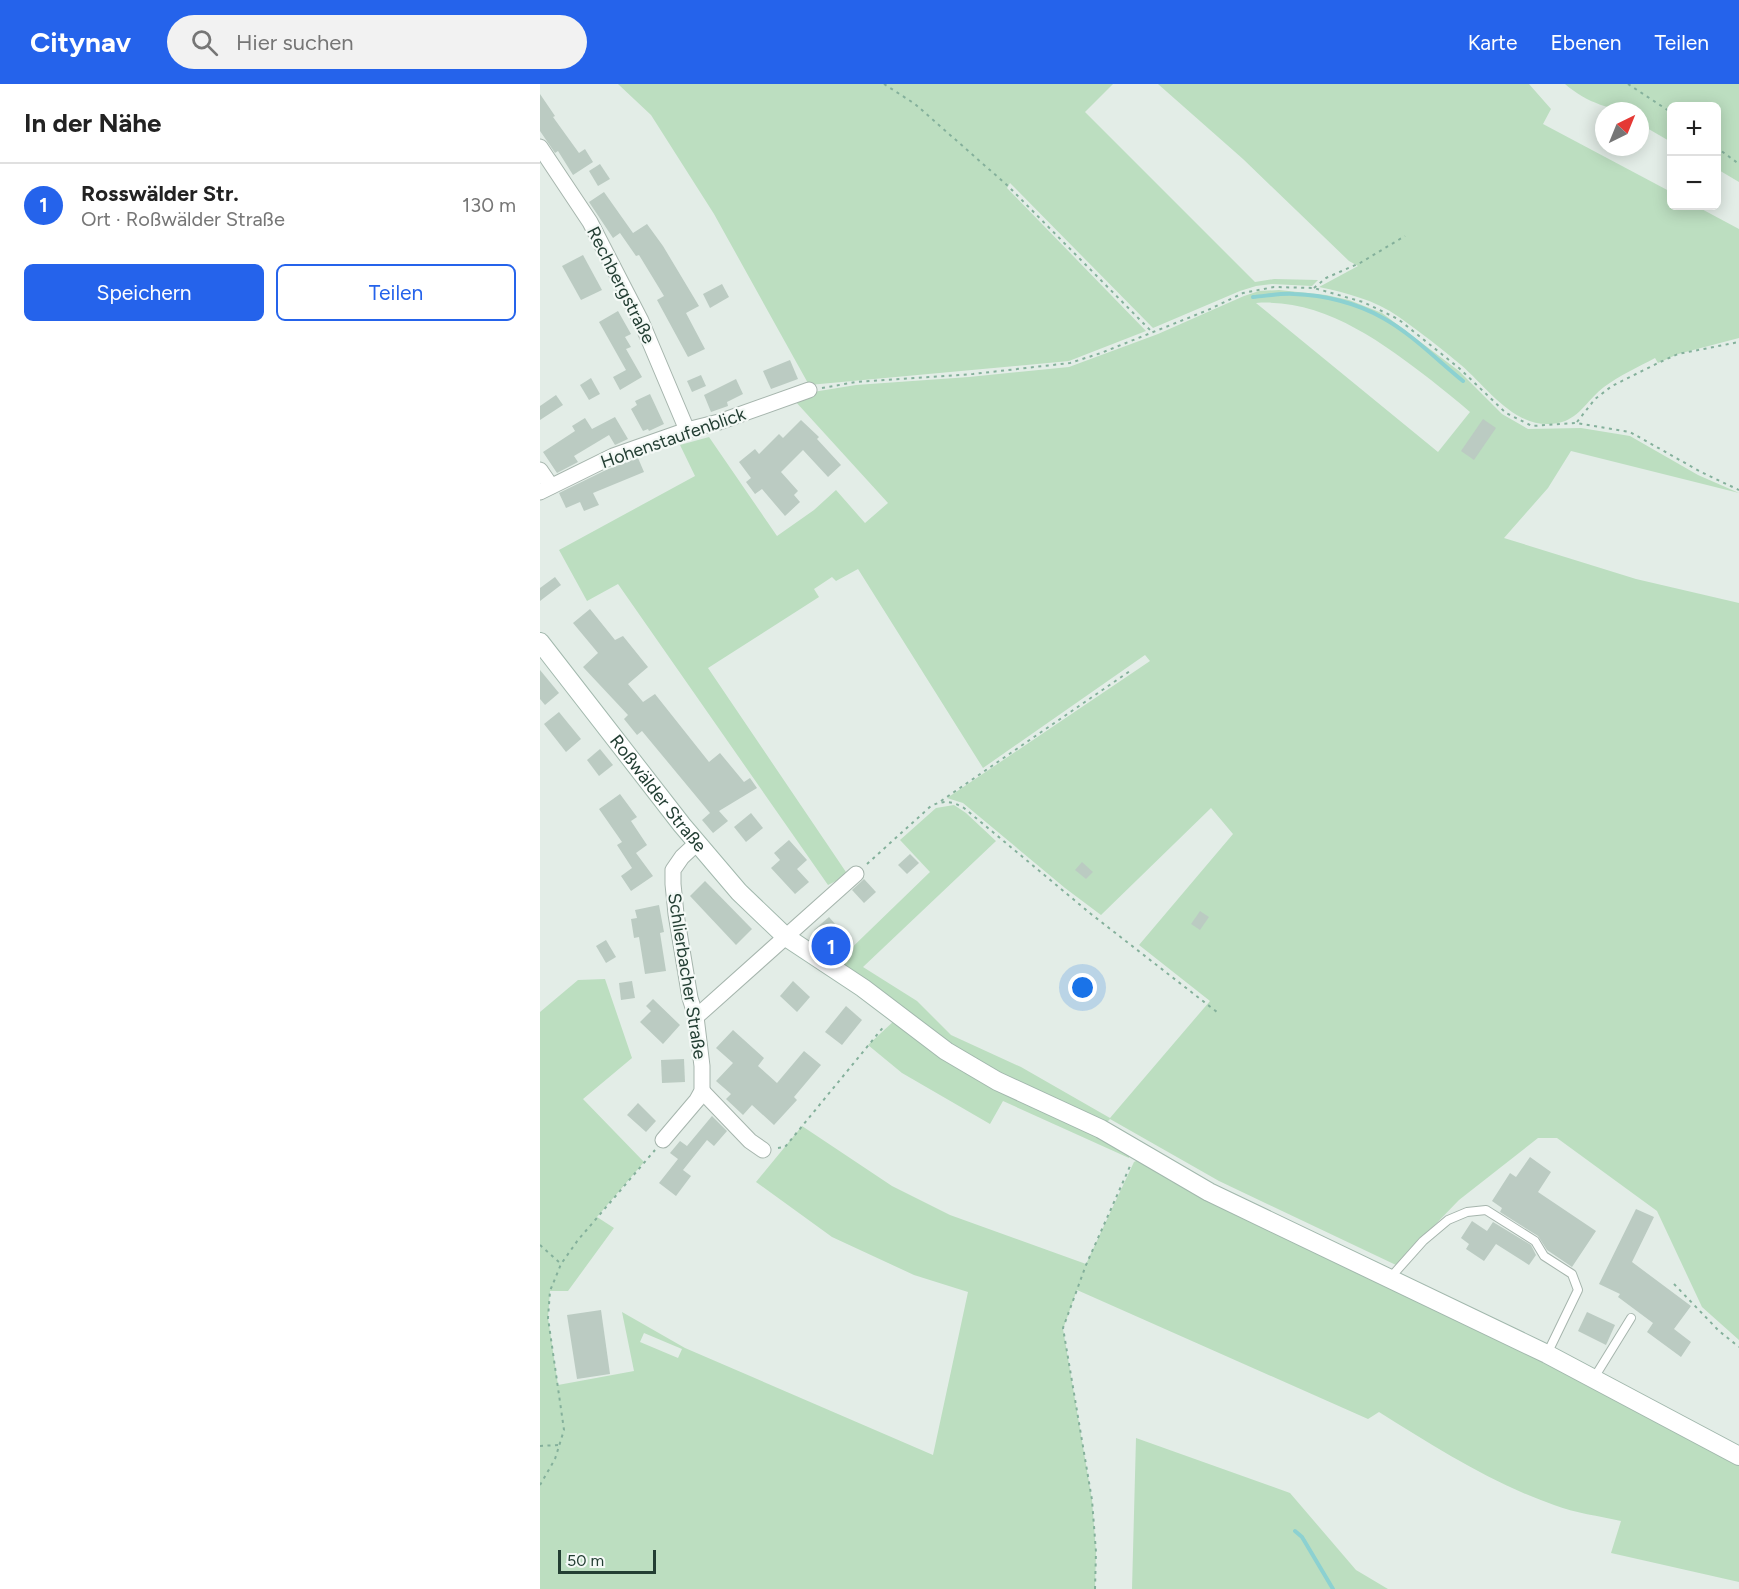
<!DOCTYPE html>
<html lang="de">
<head>
<meta charset="utf-8">
<style>
	body { margin:0; font-family:Figtree,sans-serif; background:#f2f2f2; color:#222 }
	.controls { position:absolute; right:18px; top:18px; display:grid; overflow:hidden; border-radius:9px; box-shadow:0 3px 15px #0003 }
	.controls button { width:54px; height:54px; display:grid; place-items:center; padding:0; border:0; border-bottom:2px solid #e0e0e0; background:#fff; color:#222; font:30px sans-serif }
	.compass { position:absolute; left:1055px; top:18px; width:54px; height:54px; border-radius:50%; background:#fff; box-shadow:0 3px 15px #0003; rotate:43deg }
	.scale { position:absolute; left:18px; bottom:15px; width:98px; box-sizing:border-box; padding-left:6px; border:3px solid #233e33; border-top:0; font-size:16px; line-height:21px; white-space:nowrap; color:#233e33; -webkit-text-stroke:4px #f4f9f6; paint-order:stroke }
	.you { position:absolute; left:543px; top:904px; width:21px; height:21px; margin:-15px; border:4px solid #fff; border-radius:50%; background:#1a73e8; box-shadow:0 0 0 9px #1a73e833 }
	.badge { display:grid; place-items:center; width:39px; height:39px; border-radius:50%; background:#2563eb; color:#fff; font-size:20px; font-weight:700 }
	.pin { position:absolute; translate:-50% -50%; border:3px solid #fff; box-shadow:0 2px 6px #0006 }
	.list { margin:0; padding:0; list-style:none }
	h2 { display:flex; justify-content:space-between; align-items:center; height:78px; margin:0; padding:0 24px; font-size:26px }
	h2 small { font-size:20px; font-weight:400; color:#767676 }
	.list li { display:grid; grid-template-columns:39px 1fr auto; gap:18px; align-items:center; box-sizing:border-box; height:84px; padding:0 24px; border-top:2px solid #e0e0e0 }
	.list b { display:block; font-size:22px; white-space:nowrap }
	.list p { margin:0; font-size:20px; white-space:nowrap; color:#767676 }
	.list em { font-size:20px; font-style:normal; color:#767676 }
	.actions { display:flex; gap:12px; padding:18px 24px }
	.actions a { flex:1; padding:14px 0; border:2px solid #2563eb; border-radius:9px; text-align:center; font-size:21px; color:#2563eb }
	.actions .main { background:#2563eb; color:#fff }
	.icon { flex:none; width:33px; height:33px; fill:none; stroke:currentColor; stroke-width:2; stroke-linecap:round; stroke-linejoin:round }
	.map { position:relative; flex:none; width:1199px; height:1505px; overflow:hidden }
	header { display:flex; align-items:center; gap:36px; box-sizing:border-box; height:84px; padding:0 30px; background:#2563eb; color:#fff }
	header strong { font-size:28px }
	nav { display:flex; gap:33px; margin-inline-start:auto; font-size:21px }
	.search { width:420px; height:54px; background:#f2f2f2; display:flex; align-items:center; gap:15px; box-sizing:border-box; padding:0 21px; border-radius:33px; color:#767676; font-size:22px }
	main { display:flex }
	aside { flex:1; background:#fff }
	.map>svg:first-child { display:block }
	.green { fill:#bcdec0; fill-rule:evenodd }
	.lines { fill:none; stroke-linecap:round; stroke-linejoin:round }
	.stream { stroke:#8cd1d1; stroke-width:4 }
	.building { fill:#bbcbc2 }
	.lane-casing { stroke:#a6b5ad; stroke-width:10 }
	.street-casing { stroke:#a6b5ad; stroke-width:17 }
	.secondary-casing { stroke:#a2b8ad; stroke-width:20 }
	.path { stroke:#84b09b; stroke-width:2; stroke-dasharray:3 4.5; stroke-linecap:butt }
	.lane { stroke:#fff; stroke-width:8 }
	.street { stroke:#fff; stroke-width:15 }
	.secondary { stroke:#fff; stroke-width:18 }
	.labels { text-anchor:middle; dominant-baseline:central; stroke-width:4.5; stroke-linejoin:round; paint-order:stroke }
	.street-label { font-size:18px; fill:#233e33; stroke:#f4f9f6 }
</style>
</head>
<body>
<header>
<strong>Citynav</strong>
<div class="search"><svg class="icon" aria-label="search" viewBox="0 0 24 24"><circle cx="10" cy="10" r="6"/><path d="M15 15l6 6"/></svg>Hier suchen</div>
<nav><a>Karte</a><a>Ebenen</a><a>Teilen</a></nav>
</header>
<main>
<aside>
<h2>In der Nähe<small></small></h2>
<ul class="list">
<li><span class="badge">1</span><div><b>Rosswälder Str.</b><p>Ort · Roßwälder Straße</p></div><em>130 m</em></li>
</ul>
<div class="actions"><a class="main">Speichern</a><a>Teilen</a></div>
</aside>
<div class="map">
<svg width="1199" height="1505" viewBox="0 0 1199 1505">
	<rect width="100%" height="100%" fill="#e3ede7"/>
	<g class="green">
		<path d="M78,0H573L545,28L715,198L734,195L778,196L772,202L732,200L716,202L700,207L613,244L470,99L467,104L606,247L529,277L269,301L174,130L111,31Z"/>
		<path d="M618,0H989L1011,25L1003,40L1131,108L1132,122H1156L1199,145V254L1138,270L1118,279L1115,274C1098,283 1079,292 1064,303C1049,314 1040,333 1022,338C978,350 950,306 921,281C901,264 880,248 859,233C835,216 807,209 779,203L818,182L809,177L703,75Z"/>
		<path d="M1025,0H1199V98L1177,85L1176,22H1132L1131,58L1100,40V27C1072,27 1047,19 1025,0Z"/>
		<path d="M739,206L786,211L809,216L842,229L919,287L962,330L988,345L1041,344L1090,352L1158,391L1199,409L1031,367L1008,404L964,454L1096,495L1199,519V1256L1162,1223L1117,1127L1017,1054H998L919,1116L856,1181L679,1097L570,1035L564,1041L433,978L296,879L390,788L360,756L396,724L414,721L426,729L456,757L323,883L377,917L411,951L481,983L570,1034L670,917L599,861L693,750L671,724L561,831L525,804L423,719L407,714L610,577L605,571L443,684L318,485L296,497L292,493L274,505L279,513L168,584L308,791L288,801L78,500L47,517L19,466L155,392L140,361L169,353L237,452L274,426L296,406L325,439L348,419L255,317L273,308L316,301L429,293L529,283L618,250L704,212L719,207ZM716,219C782,214 841,257 891,296C904,307 918,317 930,328L898,368Z"/>
		<path d="M65,895L92,974L43,1015L104,1078L57,1133L74,1144L28,1207H10L8,1234L18,1301L94,1287L82,1228L145,1264L393,1371L428,1208L374,1191L292,1153L216,1098L262,1042L352,1102L410,1131L546,1180L594,1078L602,1074L890,1218L1199,1378V1498L1071,1469L1081,1437C1059,1432 1035,1429 1014,1421C951,1399 895,1363 839,1328L828,1335L537,1206L523,1245L552,1416L556,1468L555,1505H0V928L38,896ZM104,1249L142,1265L138,1274L100,1258Z"/>
		<path d="M355,936L589,1066V1074L463,1017L450,1040L362,989L328,961Z"/>
		<path d="M596,1354L750,1409L816,1486L848,1505H592Z"/>
	</g>
	<g class="lines">
		<g class="stream">
			<path d="M713,213C726,212 741,209 754,210C784,211 817,219 843,234C872,250 897,276 923,297"/>
			<path d="M755,1447L762,1453L793,1505"/>
		</g>
	</g>
	<g class="building">
		<path d="M0,10L15,32L13,33L39,69L45,65L53,78L33,91L18,67L15,69L0,47Z"/>
		<path d="M60,80L70,95L58,102L49,87Z"/>
		<path d="M64,108L93,149L107,140L123,162L159,222L146,229L165,265L148,273L117,216L124,212L99,171L96,172L80,149L73,154L49,118Z"/>
		<path d="M43,171L62,206L41,216L22,182Z"/>
		<path d="M182,200L189,213L170,224L163,210Z"/>
		<path d="M78,227L91,250L85,253L91,263L86,265L102,293L80,306L73,293L86,286L59,238Z"/>
		<path d="M250,276L258,295L231,305L223,287Z"/>
		<path d="M161,291L166,302L152,308L147,297Z"/>
		<path d="M51,294L60,310L49,316L40,301Z"/>
		<path d="M196,295L203,310L187,318L188,322L171,328L164,311Z"/>
		<path d="M110,310L124,340L109,347L108,345L103,347L91,325L97,321L95,317Z"/>
		<path d="M16,311L23,321L0,336V322Z"/>
		<path d="M75,333L88,355L75,361L69,351L34,372L38,378L17,389L3,368L35,347L32,342L45,334L52,345Z"/>
		<path d="M943,335L956,344L934,376L921,367Z"/>
		<path d="M261,336L279,353L277,355L301,381L288,393L263,366L241,388L258,407L254,411L260,418L245,432L222,405L215,410L206,398L211,394L199,378L215,365L219,370L239,350L243,354Z"/>
		<path d="M98,374L104,388L53,409L59,421L44,427L40,418L26,424L19,409L66,386Z"/>
		<path d="M15,493L21,501L0,517V504Z"/>
		<path d="M50,525L75,556L83,552L108,583L88,600L103,618L115,610L169,678L180,669L204,698L210,694L217,704L179,727L188,737L173,749L162,736L170,729L102,647L97,651L84,635L88,631L43,583L58,569L33,539Z"/>
		<path d="M0,586L19,609L5,621L0,615Z"/>
		<path d="M19,628L41,655L26,668L4,640Z"/>
		<path d="M60,665L73,681L59,692L47,676Z"/>
		<path d="M80,710L97,733L91,737L107,761L96,769L113,792L91,807L81,792L92,784L77,761L82,758L59,725Z"/>
		<path d="M211,729L223,744L206,758L194,743Z"/>
		<path d="M249,756L267,776L257,785L269,798L255,810L231,784L240,776L234,769Z"/>
		<path d="M370,770L379,779L367,790L358,781Z"/>
		<path d="M542,778L553,788L546,795L535,786Z"/>
		<path d="M324,795L336,808L324,819L312,806Z"/>
		<path d="M165,797L212,845L196,861L150,812Z"/>
		<path d="M119,821L124,848L120,849L126,887L105,890L99,853L94,854L91,835L97,834L95,826Z"/>
		<path d="M660,827L669,833L660,846L651,840Z"/>
		<path d="M289,833L301,847L287,860L274,846Z"/>
		<path d="M66,856L76,873L66,879L56,862Z"/>
		<path d="M92,897L95,914L81,916L79,899Z"/>
		<path d="M253,897L270,913L257,928L240,912Z"/>
		<path d="M113,915L140,941L123,960L100,938L111,927L106,922Z"/>
		<path d="M306,922L322,936L302,961L285,948Z"/>
		<path d="M193,946L224,974L218,982L237,999L264,967L281,981L254,1013L257,1016L234,1041L212,1021L203,1031L186,1015L191,1010L176,997L193,979L176,964Z"/>
		<path d="M144,975L145,998L122,999L121,976Z"/>
		<path d="M98,1019L116,1037L106,1048L87,1031Z"/>
		<path d="M172,1032L187,1047L174,1062L167,1056L143,1086L151,1092L136,1112L119,1099L138,1075L130,1069L140,1057L147,1062Z"/>
		<path d="M990,1073L1011,1088L998,1108L1056,1147L1032,1183L1007,1166L998,1152L960,1128L962,1124L952,1117L970,1089L976,1093Z"/>
		<path d="M1096,1125L1114,1133L1092,1178L1151,1222L1134,1245L1151,1258L1141,1273L1107,1248L1113,1239L1078,1213L1080,1210L1059,1200Z"/>
		<path d="M932,1137L947,1147L953,1138L991,1161L996,1171L989,1181L956,1160L944,1177L926,1165L929,1160L921,1154Z"/>
		<path d="M61,1226L70,1290L37,1295L27,1231Z"/>
		<path d="M1047,1228L1075,1241L1066,1261L1038,1247Z"/>
	</g>
	<g class="lines">
		<defs>
			<g id="lane">
				<path d="M850,1194L883,1157L908,1136L927,1128L946,1126L995,1157L1004,1172L1032,1190L1038,1206L1007,1270"/>
				<path d="M1054,1294L1091,1234"/>
			</g>
			<g id="street">
				<path d="M0,63L50,138L101,237L147,346"/>
				<path d="M0,386L11,402"/>
				<path d="M0,408L73,372L147,346L179,338L269,306"/>
				<path d="M156,933L316,790"/>
				<path d="M162,1007L210,1057L223,1066"/>
				<path d="M123,1056L157,1016L162,1007V982L156,933L150,914L136,830L133,800V786L142,773L157,759"/>
			</g>
			<g id="secondary">
				<path id="s1" d="M0,558L142,741L199,808L246,853L323,904L406,967L457,997L561,1045L669,1108L1007,1270L1199,1372"/>
			</g>
		</defs>
		<use href="#lane" class="lane-casing"/>
		<use href="#street" class="street-casing"/>
		<use href="#secondary" class="secondary-casing"/>
		<g class="path">
			<path d="M344,0L375,20L468,102L612,248"/>
			<path d="M1088,0L1132,29"/>
			<path d="M1176,63L1199,80"/>
			<path d="M774,204L786,194L820,179L865,152"/>
			<path d="M282,304L316,298L433,290L530,279L561,269L668,226L703,209L734,203L774,204L823,218L858,235L919,284L966,329L992,342L1036,339L1090,348L1161,388L1199,406"/>
			<path d="M1037,338L1055,315L1072,302L1118,279L1138,270L1199,258"/>
			<path d="M401,717L590,587"/>
			<path d="M327,780L391,722C403,716 412,717 424,724L551,830L677,928"/>
			<path d="M238,1064L245,1063L345,941"/>
			<path d="M0,1161L21,1180"/>
			<path d="M1134,1200L1179,1247L1199,1263"/>
			<path d="M0,1362L18,1361"/>
			<path d="M0,1401L15,1375L24,1346L8,1234L10,1207L21,1180L38,1156L115,1066"/>
			<path d="M555,1505L556,1468L552,1416L523,1244L546,1181L591,1080"/>
		</g>
		<use href="#lane" class="lane"/>
		<use href="#street" class="street"/>
		<use href="#secondary" class="secondary"/>
	</g>
	<g class="labels">
		<g class="street-label">
			<text transform="translate(81 201) rotate(63)">Rechbergstraße</text>
			<text transform="translate(133 354) rotate(-19)">Hohenstaufenblick</text>
			<text stroke="none"><textPath href="#s1" startOffset="192">Roßwälder Straße</textPath></text>
			<text transform="translate(147 892) rotate(81)">Schlierbacher Straße</text>
		</g>
	</g>
</svg>
<div class="controls">
<button>+</button>
<button>−</button>
</div>
<svg class="compass" viewBox="-18 -18 36 36"><path d="M0-13l5 13h-10z" fill="#e53935"/><path d="M0 13l5-13h-10z" fill="#767676"/></svg>
<div class="scale">50 m</div>
<div class="you"></div>
<div class="pin badge" style="left:291px;top:862px">1</div>
</div>
</main>
</body>
</html>
